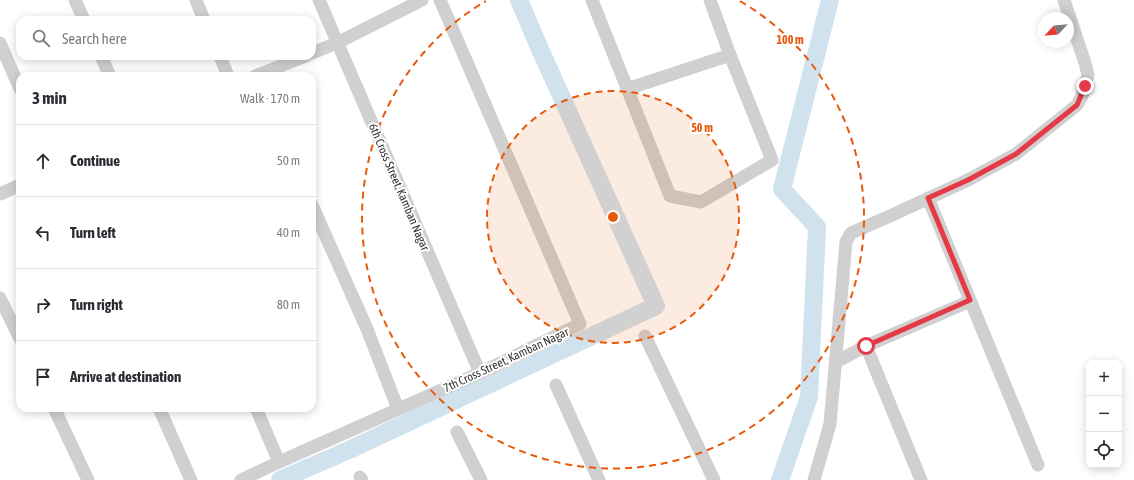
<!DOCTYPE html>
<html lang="en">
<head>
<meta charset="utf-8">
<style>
	body { margin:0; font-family:"Asap Condensed",sans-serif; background:#f7f7f7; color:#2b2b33 }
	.controls { position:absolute; right:12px; bottom:12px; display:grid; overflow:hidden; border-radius:8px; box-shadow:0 2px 10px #0003 }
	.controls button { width:36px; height:36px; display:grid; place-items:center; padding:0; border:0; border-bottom:1px solid #e1e1e2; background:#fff; color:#2b2b33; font:20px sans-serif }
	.compass { position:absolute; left:1038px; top:12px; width:36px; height:36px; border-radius:50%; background:#fff; box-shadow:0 2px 10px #0003; rotate:244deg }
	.stop { position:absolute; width:12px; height:12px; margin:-9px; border:3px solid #e63946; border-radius:50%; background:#fff }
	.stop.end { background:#e63946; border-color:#fff; box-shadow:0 1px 4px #0008 }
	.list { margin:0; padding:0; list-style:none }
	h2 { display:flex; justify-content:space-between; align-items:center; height:52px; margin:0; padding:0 16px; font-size:17px }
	h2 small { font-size:13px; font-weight:400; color:#7c7c81 }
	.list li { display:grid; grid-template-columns:26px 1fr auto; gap:12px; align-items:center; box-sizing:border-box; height:72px; padding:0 16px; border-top:1px solid #e1e1e2 }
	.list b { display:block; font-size:15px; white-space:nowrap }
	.list em { font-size:13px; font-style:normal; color:#7c7c81 }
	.icon { flex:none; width:22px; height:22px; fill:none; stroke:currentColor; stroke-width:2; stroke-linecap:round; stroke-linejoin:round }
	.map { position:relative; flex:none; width:1134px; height:480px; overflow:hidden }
	.search { position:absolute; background:#fff; box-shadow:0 2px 10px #0003; left:16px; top:16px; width:300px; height:44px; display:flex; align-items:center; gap:10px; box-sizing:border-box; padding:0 14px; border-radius:12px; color:#7c7c81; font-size:15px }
	.panel { position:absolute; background:#fff; box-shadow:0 2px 10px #0003; left:16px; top:72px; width:300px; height:340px; border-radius:12px }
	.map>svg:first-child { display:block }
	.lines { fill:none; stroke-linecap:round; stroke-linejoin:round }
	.canal { stroke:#cfe2ee; stroke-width:18 }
	.minor { stroke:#d0d0d0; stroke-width:13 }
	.route { stroke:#e63946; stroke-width:5 }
	.ring { fill:none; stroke:#e8590c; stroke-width:2; stroke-dasharray:7 5 }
	.labels { text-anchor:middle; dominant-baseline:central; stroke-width:4; stroke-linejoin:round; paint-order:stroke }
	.street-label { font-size:12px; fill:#333; stroke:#fff }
	.centre { fill:#e8590c; stroke:#fff; stroke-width:2 }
	.ring-label { font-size:12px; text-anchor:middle; font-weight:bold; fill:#e8590c; stroke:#fff; stroke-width:4; stroke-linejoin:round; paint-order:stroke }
</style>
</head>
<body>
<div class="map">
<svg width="1134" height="480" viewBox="0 0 1134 480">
	<rect width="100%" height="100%" fill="#fff"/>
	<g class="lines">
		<g class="canal">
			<path d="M280,480L349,450L656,306L539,47L519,0"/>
			<path d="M780,480L809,397L817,227L782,189L830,0"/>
		</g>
		<g class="minor">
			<path d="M75,0L84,20"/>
			<path d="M196,0L204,20"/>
			<path d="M319,0L480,373"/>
			<path d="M592,0L670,196L701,202L772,160L730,55L710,0"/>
			<path d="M0,43L20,89"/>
			<path d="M312,53L337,43L422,0"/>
			<path d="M101,56L110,76"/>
			<path d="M220,56L228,76"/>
			<path d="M255,76L306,56"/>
			<path d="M627,89L730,55"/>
			<path d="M0,194L20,185"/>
			<path d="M928,198L1038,465"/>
			<path d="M312,205L367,329L398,409"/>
			<path d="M0,298L20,339"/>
			<path d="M645,336L714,480"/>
			<path d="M866,346L921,480"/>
			<path d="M836,362L866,346L970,301"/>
			<path d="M556,385L599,480"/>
			<path d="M54,408L88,480"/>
			<path d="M159,408L191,480"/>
			<path d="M256,408L279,462"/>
			<path d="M457,432L481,480"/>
			<path d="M360,477L362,480"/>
			<path d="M241,480L279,462L480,373L580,324L440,0"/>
			<path d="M814,480L830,424L846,242L851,233L890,216L968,180L1016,154L1077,105L1082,96L1088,75L1085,63L1064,0"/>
		</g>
	</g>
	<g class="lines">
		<path class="route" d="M866,346L970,300L928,198L968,180L1016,154L1077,105L1085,86"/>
	</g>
	<circle cx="613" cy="217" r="126" fill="#e8590c" fill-opacity=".12"/>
	<g class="ring">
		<circle cx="613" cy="217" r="126"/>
		<path d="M740 1A251 251 0 1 1 486 1"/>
	</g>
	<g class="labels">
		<g class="street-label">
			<text transform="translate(399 187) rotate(67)">6th Cross Street, Kamban Nagar</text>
			<text transform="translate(506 360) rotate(-25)">7th Cross Street, Kamban Nagar</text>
		</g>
	</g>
	<circle cx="613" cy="217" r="6" class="centre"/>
	<g class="ring-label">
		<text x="790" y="44">100 m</text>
		<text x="702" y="132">50 m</text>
	</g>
</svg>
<div class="controls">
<button>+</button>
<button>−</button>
<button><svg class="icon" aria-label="locate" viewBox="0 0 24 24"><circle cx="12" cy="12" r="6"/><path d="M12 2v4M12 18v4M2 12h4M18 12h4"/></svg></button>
</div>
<svg class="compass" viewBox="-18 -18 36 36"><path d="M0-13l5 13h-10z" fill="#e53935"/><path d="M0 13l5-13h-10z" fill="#7c7c81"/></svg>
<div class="stop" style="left:866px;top:346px"></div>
<div class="stop end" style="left:1085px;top:86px"></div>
<div class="search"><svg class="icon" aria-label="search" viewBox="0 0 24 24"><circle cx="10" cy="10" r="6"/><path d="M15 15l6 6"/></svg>Search here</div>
<section class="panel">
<h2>3 min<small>Walk · 170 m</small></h2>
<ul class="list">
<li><svg class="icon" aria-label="ahead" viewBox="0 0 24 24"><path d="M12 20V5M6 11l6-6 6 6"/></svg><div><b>Continue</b></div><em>50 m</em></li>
<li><svg class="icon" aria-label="left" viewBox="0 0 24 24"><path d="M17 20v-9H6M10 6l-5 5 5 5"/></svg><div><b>Turn left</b></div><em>40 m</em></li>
<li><svg class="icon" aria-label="right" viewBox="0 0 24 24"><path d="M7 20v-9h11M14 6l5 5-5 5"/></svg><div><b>Turn right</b></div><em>80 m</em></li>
<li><svg class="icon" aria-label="arrive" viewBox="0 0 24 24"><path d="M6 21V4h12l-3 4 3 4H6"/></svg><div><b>Arrive at destination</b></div></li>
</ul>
</section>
</div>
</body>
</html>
